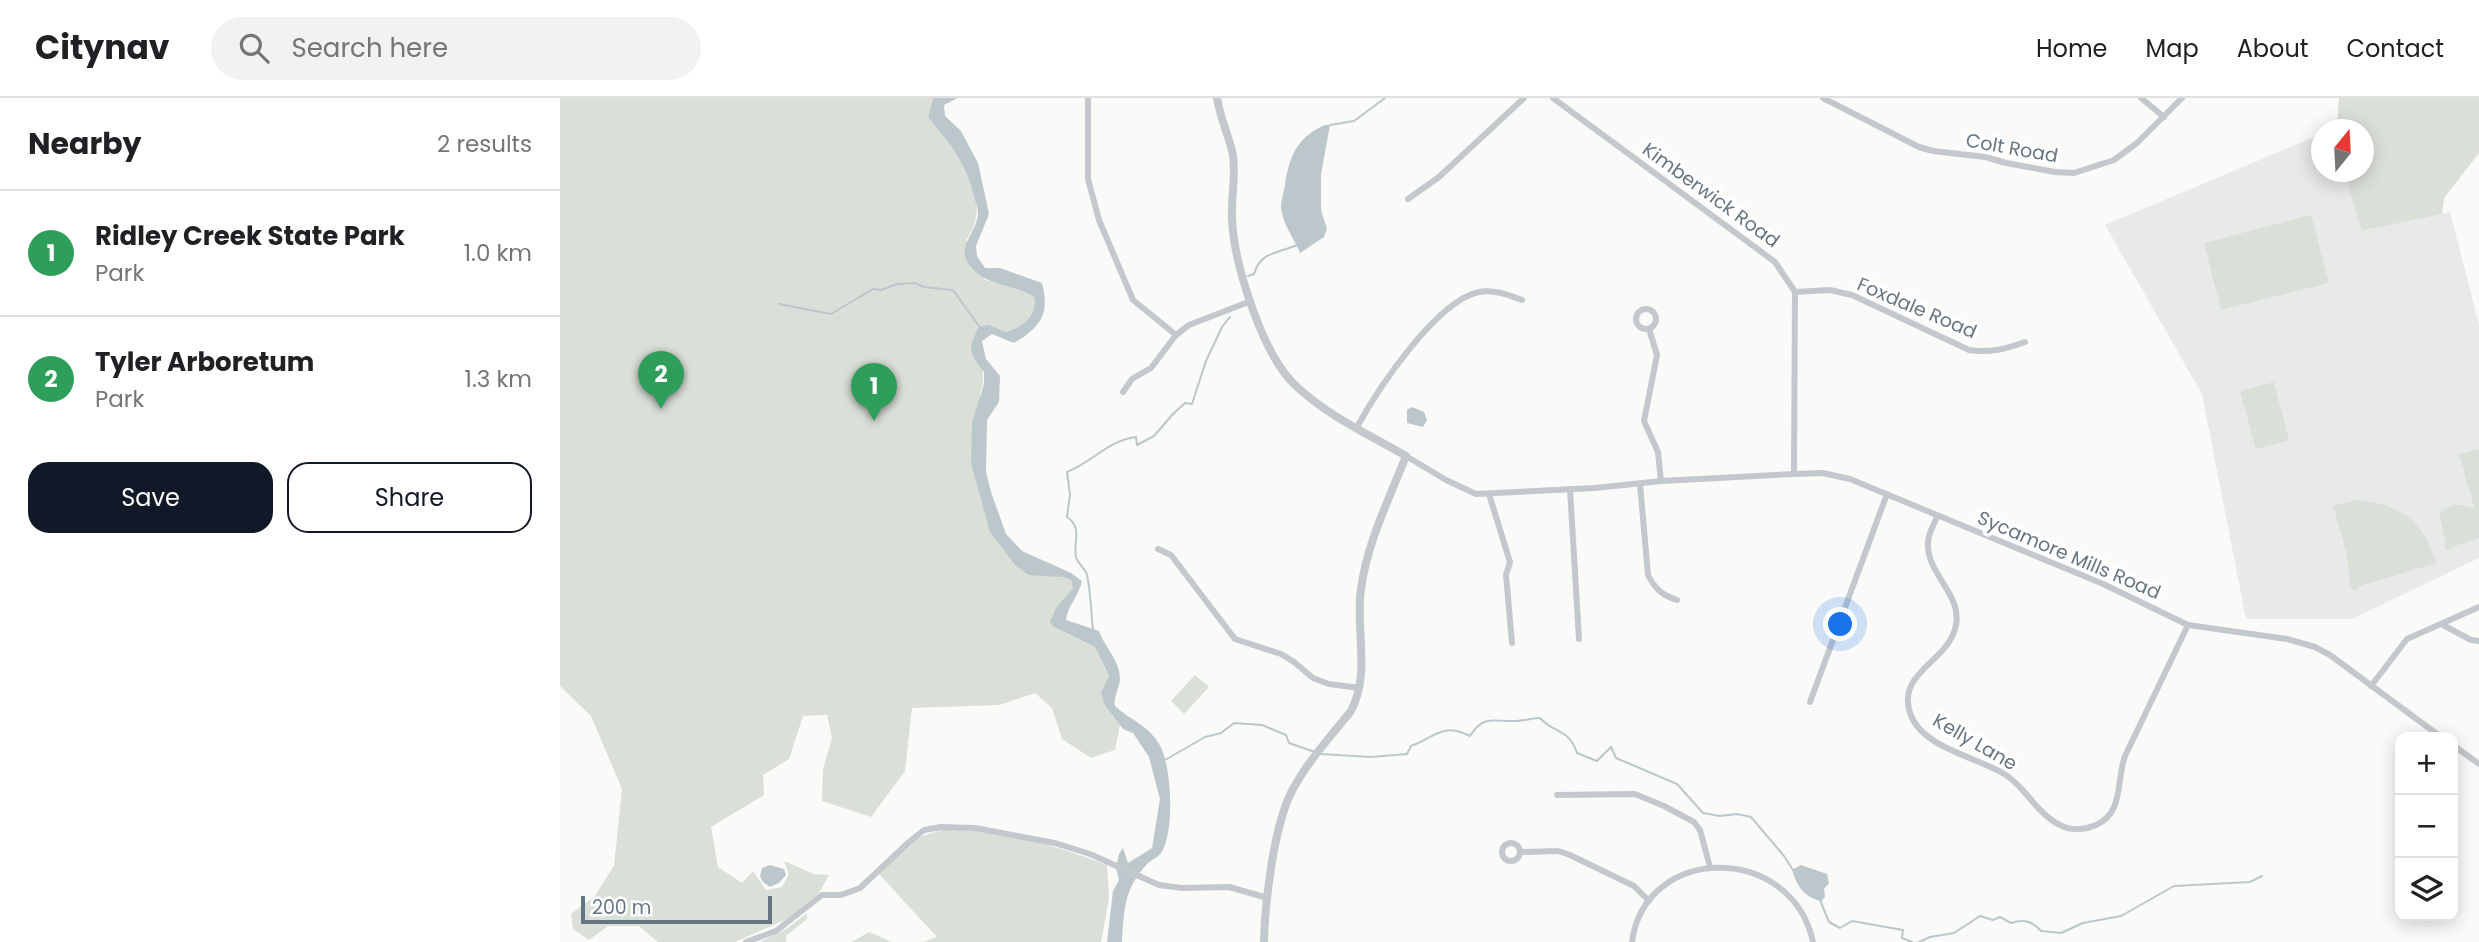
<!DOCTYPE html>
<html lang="en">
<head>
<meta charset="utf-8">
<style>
	body { margin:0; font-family:Poppins,sans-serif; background:#f2f2f2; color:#202124 }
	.controls { position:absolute; right:21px; bottom:21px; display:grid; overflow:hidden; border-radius:14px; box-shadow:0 4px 18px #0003 }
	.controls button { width:63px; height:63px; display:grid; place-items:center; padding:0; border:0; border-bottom:2px solid #e0e0e0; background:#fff; color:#202124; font:35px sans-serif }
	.compass { position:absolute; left:1751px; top:21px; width:63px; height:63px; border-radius:50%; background:#fff; box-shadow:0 4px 18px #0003; rotate:18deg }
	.scale { position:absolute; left:21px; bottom:18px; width:191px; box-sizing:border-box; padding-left:7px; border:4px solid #657683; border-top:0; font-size:19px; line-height:24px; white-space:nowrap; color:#657683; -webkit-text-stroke:5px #fff; paint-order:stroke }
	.you { position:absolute; left:1281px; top:527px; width:24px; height:24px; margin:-18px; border:5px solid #fff; border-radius:50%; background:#1a73e8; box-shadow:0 0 0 10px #1a73e833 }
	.badge { display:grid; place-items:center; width:46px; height:46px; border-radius:50%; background:#111827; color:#fff; font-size:23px; font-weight:700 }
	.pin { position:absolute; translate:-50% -58px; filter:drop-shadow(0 2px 4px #0008) }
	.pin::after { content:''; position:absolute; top:37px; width:24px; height:21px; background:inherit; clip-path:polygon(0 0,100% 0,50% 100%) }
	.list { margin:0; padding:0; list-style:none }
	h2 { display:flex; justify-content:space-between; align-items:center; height:91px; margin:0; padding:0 28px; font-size:30px }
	h2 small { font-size:23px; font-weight:400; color:#757577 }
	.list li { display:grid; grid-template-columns:46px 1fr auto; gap:21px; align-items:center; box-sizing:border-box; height:126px; padding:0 28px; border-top:2px solid #e0e0e0 }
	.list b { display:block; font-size:26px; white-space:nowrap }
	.list p { margin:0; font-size:23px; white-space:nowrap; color:#757577 }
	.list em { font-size:23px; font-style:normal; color:#757577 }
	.actions { display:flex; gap:14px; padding:21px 28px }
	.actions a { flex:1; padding:16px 0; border:2px solid #111827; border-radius:21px; text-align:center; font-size:24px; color:#111827 }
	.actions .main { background:#111827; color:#fff }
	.icon { flex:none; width:38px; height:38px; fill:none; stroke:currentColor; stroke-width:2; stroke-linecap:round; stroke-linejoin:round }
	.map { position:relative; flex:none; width:1919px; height:844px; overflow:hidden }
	header { display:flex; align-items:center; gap:42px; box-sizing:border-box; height:98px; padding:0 35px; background:#fff; border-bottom:2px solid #e0e0e0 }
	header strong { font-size:33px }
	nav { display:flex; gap:38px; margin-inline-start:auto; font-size:24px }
	.search { width:490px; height:63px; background:#f2f2f2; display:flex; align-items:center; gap:18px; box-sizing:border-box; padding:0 24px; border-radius:38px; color:#757577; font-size:26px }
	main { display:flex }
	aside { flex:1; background:#fff }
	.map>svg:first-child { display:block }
	.built { fill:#e8e9e9 }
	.green { fill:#dadfd7 }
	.water { fill:#bbc7cb }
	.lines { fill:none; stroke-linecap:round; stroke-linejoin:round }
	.stream { stroke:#bbc7cb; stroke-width:2 }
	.minor { stroke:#c3c8cc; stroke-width:6 }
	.tertiary { stroke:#c3c8cc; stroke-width:8 }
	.labels { text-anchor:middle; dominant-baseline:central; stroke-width:7; stroke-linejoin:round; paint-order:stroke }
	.street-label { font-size:19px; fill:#657683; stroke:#fff }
</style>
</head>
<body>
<header>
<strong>Citynav</strong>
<div class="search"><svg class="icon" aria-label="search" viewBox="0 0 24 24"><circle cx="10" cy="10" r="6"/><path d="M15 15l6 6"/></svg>Search here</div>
<nav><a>Home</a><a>Map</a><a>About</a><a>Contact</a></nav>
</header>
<main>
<aside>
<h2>Nearby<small>2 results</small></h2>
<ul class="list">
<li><span class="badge" style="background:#2e9e5b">1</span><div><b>Ridley Creek State Park</b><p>Park</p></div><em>1.0 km</em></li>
<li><span class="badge" style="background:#2e9e5b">2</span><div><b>Tyler Arboretum</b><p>Park</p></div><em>1.3 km</em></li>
</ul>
<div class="actions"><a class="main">Save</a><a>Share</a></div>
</aside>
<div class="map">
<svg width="1919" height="844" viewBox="0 0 1919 844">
	<rect width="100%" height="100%" fill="#fafaf8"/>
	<path class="built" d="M1761,36L1762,74H1784L1803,133L1890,114L1919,226V460L1792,521H1686L1642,296L1545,127Z"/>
	<g class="green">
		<path d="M0,0H373L368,19C394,50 437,102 406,142L425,182C443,186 458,189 474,199C478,218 462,229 446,234L429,227L419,228L412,243C419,261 428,276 420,295L430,434L455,467L511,482L513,490C503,507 493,507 494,529L535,549L549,579L546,609L560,627L555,652L531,660L502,641L492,610L475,595L439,607L352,610L345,673L311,719L262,703L263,671L272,640L267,617L243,618L229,661L203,677L204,697L151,729L158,769L182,785L193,773L206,792L222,789L229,776L224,763L254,776L269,777L259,795L227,821L175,844H98L79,828H48L29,842L13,831L11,816L34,799L54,768L62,691L31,618L0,588Z"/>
		<path d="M1779,0H1919V55L1884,100L1882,116L1802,133L1784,74H1804V32L1777,31Z"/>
		<path d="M1751,117L1769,185L1661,212L1644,145Z"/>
		<path d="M1714,284L1729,342L1696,351L1680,293Z"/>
		<path d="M1919,351V440L1892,449L1888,453L1885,451L1886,444L1879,415C1890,405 1904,405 1915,412L1899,356Z"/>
		<path d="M1798,402C1841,407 1864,423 1876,465L1800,488L1796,493L1791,491L1786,453L1773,408Z"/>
		<path d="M635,577L649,589L624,616L611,603Z"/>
		<path d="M385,731C441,731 495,747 547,767L549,800L541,844H363L377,839L318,775L359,739Z"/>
		<path d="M247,815V821L226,838V844H200L228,830Z"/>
		<path d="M309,834L332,844H292Z"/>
	</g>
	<g class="water">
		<path d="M373,0H398L384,7L385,18L401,33L418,65L429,116L416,148L417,158L425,170H440L482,185C490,216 481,229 454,245L432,236L422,243L426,261L440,278L439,304L427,322L426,374L431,394L446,436L462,453L511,475L522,483C519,498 508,507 506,522L539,533C545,550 559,561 560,580C560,590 553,598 555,608C569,621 589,628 599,646C612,666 615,736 601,755C598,759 592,762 588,765C564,790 564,811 562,844H547L553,793L559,782L556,770L559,756L563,750L568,765L592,750L600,701L589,659L573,635L563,631L546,609L541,595L549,578L535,549L494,529L490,524L496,510L513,490L511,482L502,479L469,477L455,467L430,434L411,365L412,325L424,286V274C409,254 407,252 419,228L429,227L446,234C462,229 478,218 474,199C454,186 429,188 415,173C390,150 418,138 418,114C418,109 415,103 414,98C406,64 390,46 368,19Z"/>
		<path d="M765,27H770L761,76V112L767,131L764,139L740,155C734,140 722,125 721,109C721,102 724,94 725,87C729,59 737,39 765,27Z"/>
		<path d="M852,309L864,314L867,322L863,329L847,325V312Z"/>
		<path d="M210,767L224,771L226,777L219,785L210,789L203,784L200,778L202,770Z"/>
		<path d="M1241,767L1267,776L1269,785L1264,791L1265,799L1261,803C1244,799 1237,788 1232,772Z"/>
	</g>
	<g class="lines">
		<g class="stream">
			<path d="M770,27L794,23L825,0"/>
			<path d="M688,178L694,176C701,153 717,156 737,147"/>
			<path d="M219,206L271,216L313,191L321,192L337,186L355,185L364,189L393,192L419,228"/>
			<path d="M533,532C531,514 531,495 527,477C525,470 518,466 516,459C513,444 523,430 507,419L510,397L507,374C534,363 547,343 576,339L577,347L594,338L613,316L625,305L632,306L646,263L662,229L670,219"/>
			<path d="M760,656L811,659L847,656L851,648C876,639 882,624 910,638C924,616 934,624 956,623C965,623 971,620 980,620C994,636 1009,630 1017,655L1037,663L1051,649L1056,660L1117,686L1143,715L1160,718L1177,716L1191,719L1224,758L1233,772"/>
			<path d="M605,662L645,639L661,635L674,625L702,627L726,637L729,645L755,654"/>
			<path d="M1260,802L1269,824L1280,830L1292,823L1343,832L1342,840L1352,844"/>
			<path d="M1359,844L1370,839L1394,835L1420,818L1433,822L1440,819L1451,825C1464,821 1472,823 1481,833L1501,835L1523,825L1561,818L1614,788L1690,784L1702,778"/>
		</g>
		<g class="minor">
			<path d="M528,0V81L539,122L573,202L616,237"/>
			<path d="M993,0L1215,164L1235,194L1234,376"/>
			<path d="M1263,0L1359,49L1373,53L1425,59L1446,65L1495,74L1514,75L1554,62L1577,45L1622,0"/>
			<path d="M1581,0L1604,19"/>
			<path d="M848,101L879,79L964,0"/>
			<path d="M1235,194L1270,192L1292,197L1409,252C1430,255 1446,251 1465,244"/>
			<circle cx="1086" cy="221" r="10"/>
			<path d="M1089,231L1097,257L1084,323L1098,354L1101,383"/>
			<path d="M563,294L572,281L591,270L616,237L629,227L691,203"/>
			<path d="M797,329C818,291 876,203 919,194C933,191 949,197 962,202"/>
			<path d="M846,358L886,382L916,396L1035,390L1101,383L1234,376L1263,375L1290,381L1541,485L1628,527L1727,541L1755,549L1770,557L1881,639"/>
			<path d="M1080,386L1088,477C1095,491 1102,497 1117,502"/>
			<path d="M1010,391L1019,541"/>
			<path d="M929,396L950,464L946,477L952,545"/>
			<path d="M1377,418C1375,425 1371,431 1369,438C1360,474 1406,495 1395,531C1386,564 1337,575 1350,615C1361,650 1418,659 1446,677C1466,690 1477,716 1500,727C1510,733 1525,732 1536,727C1564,715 1556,683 1565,658L1628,527"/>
			<path d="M598,451L611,457L675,541L721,556L734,564L753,580L769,586L800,590"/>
			<path d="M1883,527L1911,542L1919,543"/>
			<path d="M1811,588L1847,541L1919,509"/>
			<path d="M1250,604L1327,396"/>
			<path d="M1893,647L1919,666"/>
			<path d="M997,697L1075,696L1104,708L1134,724L1140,732L1150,769"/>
			<circle cx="951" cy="754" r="9"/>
			<path d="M960,754L998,753L1010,757L1074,788L1089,803"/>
			<path d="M186,844L216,833L262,797H281L300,790L349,744L364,732L381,729L415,730L495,745L530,756L599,787L622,790L669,789L708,800"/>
			<path d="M1072,844C1085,745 1232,745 1253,844"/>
		</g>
		<path class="tertiary" d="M657,0C660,20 669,38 673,57C676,78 671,100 672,121C674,166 702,254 733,285C764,316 808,336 846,358C829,401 807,445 801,491C795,531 811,575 791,613C771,638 748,663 733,691C714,725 705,804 704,844"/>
	</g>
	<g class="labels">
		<g class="street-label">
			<text transform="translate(1452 50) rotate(10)">Colt Road</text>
			<text transform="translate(1151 97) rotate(36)">Kimberwick Road</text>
			<text transform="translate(1357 210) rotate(23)">Foxdale Road</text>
			<text transform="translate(1509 457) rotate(23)">Sycamore Mills Road</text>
			<text transform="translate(1415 644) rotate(30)">Kelly Lane</text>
		</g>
	</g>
</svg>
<div class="controls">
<button>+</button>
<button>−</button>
<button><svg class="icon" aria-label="layers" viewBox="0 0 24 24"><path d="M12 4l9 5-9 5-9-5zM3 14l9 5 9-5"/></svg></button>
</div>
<svg class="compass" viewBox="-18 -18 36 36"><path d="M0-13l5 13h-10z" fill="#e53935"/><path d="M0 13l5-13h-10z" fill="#757577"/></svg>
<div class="scale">200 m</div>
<div class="you"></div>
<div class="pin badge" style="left:314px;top:323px;background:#2e9e5b">1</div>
<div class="pin badge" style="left:101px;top:311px;background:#2e9e5b">2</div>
</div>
</main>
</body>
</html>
